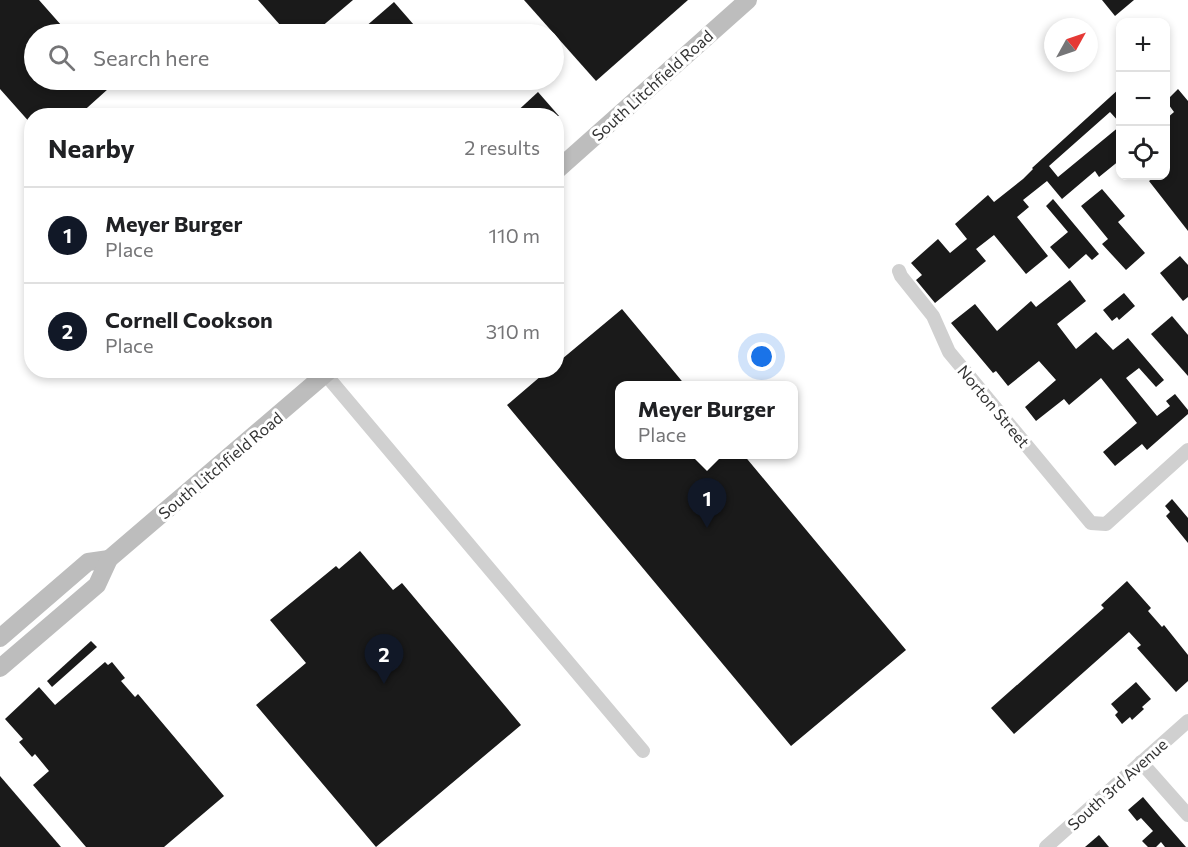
<!DOCTYPE html>
<html lang="en">
<head>
<meta charset="utf-8">
<style>
	body { margin:0; font-family:Commissioner,sans-serif; background:#f6f6f6; color:#202124 }
	.controls { position:absolute; right:18px; top:18px; display:grid; overflow:hidden; border-radius:12px; box-shadow:0 3px 9px #0003 }
	.controls button { width:54px; height:54px; display:grid; place-items:center; padding:0; border:0; border-bottom:2px solid #e0e0e0; background:#fff; color:#202124; font:30px sans-serif }
	.compass { position:absolute; left:1044px; top:18px; width:54px; height:54px; border-radius:50%; background:#fff; box-shadow:0 3px 9px #0003; rotate:50deg }
	.you { position:absolute; left:762px; top:357px; width:21px; height:21px; margin:-15px; border:4px solid #fff; border-radius:50%; background:#1a73e8; box-shadow:0 0 0 9px #1a73e833 }
	.badge { display:grid; place-items:center; width:39px; height:39px; border-radius:50%; background:#111827; color:#fff; font-size:20px; font-weight:700 }
	.pin { position:absolute; translate:-50% -50px; filter:drop-shadow(0 2px 3px #0008) }
	.pin::after { content:''; position:absolute; top:32px; width:21px; height:18px; background:inherit; clip-path:polygon(0 0,100% 0,50% 100%) }
	.popup { position:absolute; left:615px; top:381px; width:183px; height:78px; box-sizing:border-box; display:grid; place-content:center; border-radius:12px; background:#fff; filter:drop-shadow(0 2px 4px #0005); font-size:20px; white-space:nowrap; color:#757577 }
	.popup b { font-size:22px; color:#202124 }
	.popup::after { content:''; position:absolute; left:50%; top:100%; margin-left:-12px; border:12px solid transparent; border-top-color:#fff }
	.list { margin:0; padding:0; list-style:none }
	h2 { display:flex; justify-content:space-between; align-items:center; height:78px; margin:0; padding:0 24px; font-size:26px }
	h2 small { font-size:20px; font-weight:400; color:#757577 }
	.list li { display:grid; grid-template-columns:39px 1fr auto; gap:18px; align-items:center; box-sizing:border-box; height:96px; padding:0 24px; border-top:2px solid #e0e0e0 }
	.list b { display:block; font-size:22px; white-space:nowrap }
	.list p { margin:0; font-size:20px; white-space:nowrap; color:#757577 }
	.list em { font-size:20px; font-style:normal; color:#757577 }
	.icon { flex:none; width:33px; height:33px; fill:none; stroke:currentColor; stroke-width:2; stroke-linecap:round; stroke-linejoin:round }
	.map { position:relative; flex:none; width:1188px; height:847px; overflow:hidden }
	.search { position:absolute; background:#fff; box-shadow:0 3px 9px #0003; left:24px; top:24px; width:540px; height:66px; display:flex; align-items:center; gap:15px; box-sizing:border-box; padding:0 21px; border-radius:33px; color:#757577; font-size:22px }
	.panel { position:absolute; background:#fff; box-shadow:0 3px 9px #0003; left:24px; top:108px; width:540px; height:270px; border-radius:24px }
	.map>svg:first-child { display:block }
	.building { fill:#1a1a1a }
	.lines { fill:none; stroke-linecap:round; stroke-linejoin:round }
	.minor { stroke:#d0d0d0; stroke-width:14 }
	.secondary { stroke:#bdbdbd; stroke-width:18 }
	.labels { text-anchor:middle; dominant-baseline:central; stroke-width:6; stroke-linejoin:round; paint-order:stroke }
	.street-label { font-size:16px; fill:#333; stroke:#fff }
</style>
</head>
<body>
<div class="map">
<svg width="1188" height="847" viewBox="0 0 1188 847">
	<rect width="100%" height="100%" fill="#fff"/>
	<g class="building">
		<path d="M0,0H39L69,34H34V80H118L78,116H32V125L0,89Z"/>
		<path d="M258,0H353L313,34H288Z"/>
		<path d="M524,0H688L596,81Z"/>
		<path d="M1102,0H1134L1115,16Z"/>
		<path d="M394,2L414,25L404,34H357Z"/>
		<path d="M1120,88V123L1110,112L1049,166L1058,177L1120,126V160L1099,177L1095,171L1062,199L1047,181L1023,200L1029,207L1017,217L1048,256L1026,274L994,235L976,249L986,261L935,303L916,280L922,275L911,263L938,239L950,253L967,239L955,224L988,195L994,202L1023,179L1033,169L1032,168Z"/>
		<path d="M1178,89L1188,101V231L1149,181L1156,176H1166V119L1174,112L1166,101Z"/>
		<path d="M538,92L559,116H512Z"/>
		<path d="M1102,189L1125,216L1118,222L1145,253L1126,270L1102,244L1108,239L1081,206Z"/>
		<path d="M1053,199L1099,254L1092,260L1086,254L1069,269L1050,247L1068,232L1046,206Z"/>
		<path d="M1180,256L1188,265V297L1183,301L1160,273Z"/>
		<path d="M1070,280L1086,301L1057,324L1076,349L1096,332L1113,350L1128,338L1164,380L1156,387L1139,368L1126,378L1157,416L1170,406L1166,401L1175,394L1188,410V414L1147,450L1142,444L1115,466L1103,452L1137,423L1101,378L1069,405L1064,399L1036,421L1025,407L1056,380L1039,361L1008,386L996,371L993,373L951,323L975,304L997,331L1031,301L1036,307Z"/>
		<path d="M1124,293L1135,306L1119,320L1117,317L1112,321L1103,310Z"/>
		<path d="M622,309L686,386H620V454H743L906,650L791,746L507,405L548,370H556V364Z"/>
		<path d="M1172,316L1188,335V376L1151,334Z"/>
		<path d="M1172,499L1188,518V543L1166,516L1170,512L1165,506Z"/>
		<path d="M360,551L393,590L402,583L521,725L376,847L256,705L306,663L270,620L336,566L339,569Z"/>
		<path d="M1127,581L1151,608L1148,611L1162,627L1164,625L1188,655V681L1176,692L1137,648L1141,645L1129,632L1014,734L991,708L1104,608L1101,605Z"/>
		<path d="M91,641L97,647L52,687L47,681Z"/>
		<path d="M105,662L108,665L112,662L125,678L121,681L135,697L138,694L224,796L164,847H86L33,785L49,771L35,754L32,757L19,742L23,739L5,719L39,687L55,705Z"/>
		<path d="M1136,682L1151,699L1142,707L1144,709L1132,720L1130,717L1122,724L1115,715L1118,712L1111,704Z"/>
		<path d="M0,776L61,847H0Z"/>
		<path d="M1143,797L1159,816L1186,847H1165L1161,842L1156,847H1148L1142,841L1153,831L1141,818L1137,821L1128,810Z"/>
		<path d="M1099,835L1109,847H1085Z"/>
	</g>
	<g class="lines">
		<g class="minor">
			<path d="M899,271L901,276L933,316L949,352L1091,523L1106,524L1188,450"/>
			<path d="M326,375L643,751"/>
			<path d="M1141,762L1188,815"/>
			<path d="M1046,847L1188,721"/>
		</g>
		<g class="secondary">
			<path d="M556,171L748,0"/>
			<path d="M0,638L88,562L109,559"/>
			<path d="M0,668L97,585L109,559L330,370"/>
		</g>
	</g>
	<g class="labels">
		<g class="street-label">
			<text transform="translate(652 85) rotate(-42)">South Litchfield Road</text>
			<text transform="translate(994 406) rotate(50)">Norton Street</text>
			<text transform="translate(220 465) rotate(-40)">South Litchfield Road</text>
			<text transform="translate(1117 784) rotate(-42)">South 3rd Avenue</text>
		</g>
	</g>
</svg>
<div class="controls">
<button>+</button>
<button>−</button>
<button><svg class="icon" aria-label="locate" viewBox="0 0 24 24"><circle cx="12" cy="12" r="6"/><path d="M12 2v4M12 18v4M2 12h4M18 12h4"/></svg></button>
</div>
<svg class="compass" viewBox="-18 -18 36 36"><path d="M0-13l5 13h-10z" fill="#e53935"/><path d="M0 13l5-13h-10z" fill="#757577"/></svg>
<div class="you"></div>
<div class="pin badge" style="left:707px;top:528px">1</div>
<div class="popup"><b>Meyer Burger</b>Place</div>
<div class="pin badge" style="left:384px;top:684px">2</div>
<div class="search"><svg class="icon" aria-label="search" viewBox="0 0 24 24"><circle cx="10" cy="10" r="6"/><path d="M15 15l6 6"/></svg>Search here</div>
<section class="panel">
<h2>Nearby<small>2 results</small></h2>
<ul class="list">
<li><span class="badge">1</span><div><b>Meyer Burger</b><p>Place</p></div><em>110 m</em></li>
<li><span class="badge">2</span><div><b>Cornell Cookson</b><p>Place</p></div><em>310 m</em></li>
</ul>
</section>
</div>
</body>
</html>
